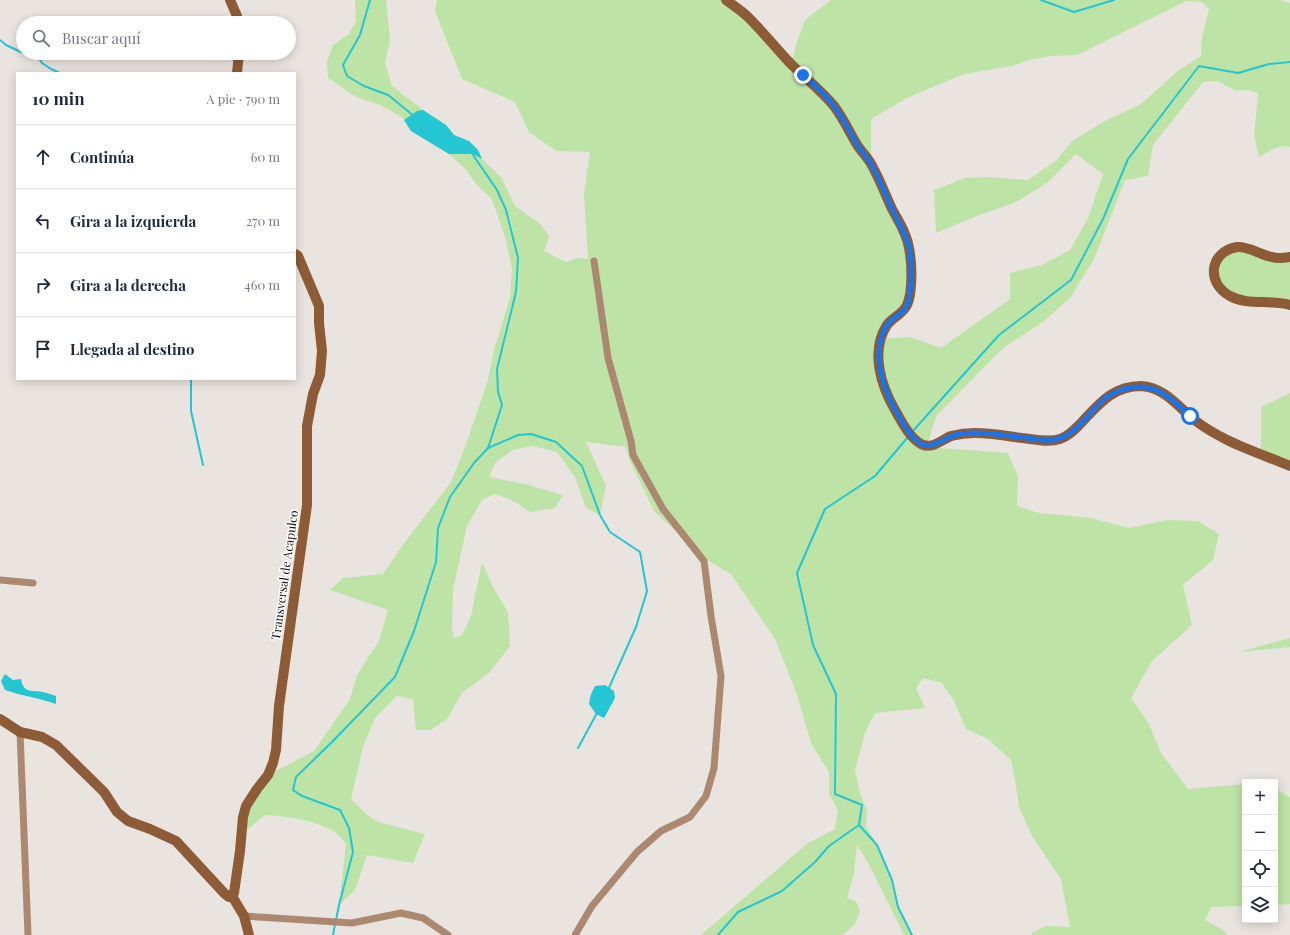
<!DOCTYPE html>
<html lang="es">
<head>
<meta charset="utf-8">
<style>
	body { margin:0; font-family:"Playfair Display",serif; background:#f6f6f7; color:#1f2937 }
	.controls { position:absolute; right:12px; bottom:12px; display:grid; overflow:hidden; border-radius:0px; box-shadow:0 2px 10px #0003 }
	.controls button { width:36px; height:36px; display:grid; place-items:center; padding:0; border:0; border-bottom:1px solid #e0e1e3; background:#fff; color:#1f2937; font:20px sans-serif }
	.stop { position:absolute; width:12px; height:12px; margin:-9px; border:3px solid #1a73e8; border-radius:50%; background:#fff }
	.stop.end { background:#1a73e8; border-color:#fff; box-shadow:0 1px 4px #0008 }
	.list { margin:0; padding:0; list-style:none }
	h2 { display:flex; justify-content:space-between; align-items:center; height:52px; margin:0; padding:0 16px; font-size:17px }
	h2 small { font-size:13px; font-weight:400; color:#747a83 }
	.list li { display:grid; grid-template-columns:26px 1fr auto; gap:12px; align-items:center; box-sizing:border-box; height:64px; padding:0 16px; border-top:1px solid #e0e1e3 }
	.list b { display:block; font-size:15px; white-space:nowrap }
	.list em { font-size:13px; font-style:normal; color:#747a83 }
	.icon { flex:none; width:22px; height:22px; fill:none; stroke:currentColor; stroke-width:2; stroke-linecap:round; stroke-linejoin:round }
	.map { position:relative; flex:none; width:1290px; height:935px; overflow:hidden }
	.search { position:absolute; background:#fff; box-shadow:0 2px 10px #0003; left:16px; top:16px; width:280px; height:44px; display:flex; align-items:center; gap:10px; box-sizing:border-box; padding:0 14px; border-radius:22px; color:#747a83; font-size:15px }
	.panel { position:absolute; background:#fff; box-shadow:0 2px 10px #0003; left:16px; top:72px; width:280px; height:308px; border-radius:0px }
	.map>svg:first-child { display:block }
	.green { fill:#bee3a6; fill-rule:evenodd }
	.water { fill:#23c6d2 }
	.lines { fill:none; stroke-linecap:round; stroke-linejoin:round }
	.stream { stroke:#23c6d2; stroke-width:2 }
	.street { stroke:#ac8870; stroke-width:7 }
	.secondary { stroke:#8e5b37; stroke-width:10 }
	.route { stroke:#1a73e8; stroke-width:5 }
	.labels { text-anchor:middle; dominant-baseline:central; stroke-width:3; stroke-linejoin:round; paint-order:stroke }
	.street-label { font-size:12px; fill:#100f0e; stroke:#fff }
</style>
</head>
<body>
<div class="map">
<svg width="1290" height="935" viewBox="0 0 1290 935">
	<rect width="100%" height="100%" fill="#e9e4e0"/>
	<g class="green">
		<path d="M355,0H386L390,39L385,64L392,86L423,110L446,125L454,135L469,141L478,150L482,159L501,177L515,206L540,224L549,236L544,251L566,262L577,258L588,259L584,193L590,152L556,151L529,132L515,102L462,79L435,11L437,0H724L791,65L796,45L805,20L831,0H1279L1290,3V147C1279,144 1268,152 1259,157L1254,135L1258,93L1248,90L1236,91L1218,81L1203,82L1153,145L1148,176L1125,180L1094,259L1070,298L1043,322L1003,348L937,415L926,447L1008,453L1018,477L1017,506L1039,513L1091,518L1129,528L1167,520L1198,521L1219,534L1213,560L1183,585L1192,625L1152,661L1131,698L1149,724L1161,753L1188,789L1245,784V906L1211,907L1205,920L1223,930L1228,935H1032L1031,933L1046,926L1070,927L1061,879L1032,836L1019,807L1016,785L1011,760L988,739L966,729L954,701L942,683L923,678L916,688L925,708L875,713L865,733L855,770L860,793L867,811L866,826L877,845L892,880L898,907L912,935H904L868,863L857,845L854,874L847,898L856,901L860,911L855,924L843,935H701L808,843L835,829L838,810L829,794V772L811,743L797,694L775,639L731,574L706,559L654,511L629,459L626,447L586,442L606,486L600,515L586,508L575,477L557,452L532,446L513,450L495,463L489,477L524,484L563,495L555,508L530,512L512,500L495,494L482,500L467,526L453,589L452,629L454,638L462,635L471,616L482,562L493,587L508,612L510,646L489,673L462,693L447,719L431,730H416L413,699L397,696L375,718L363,747L351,799L365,813L378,822L425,834L413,863L367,855L355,890L339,905L346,844C342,840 339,835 335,832C314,820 289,816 265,815L242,834L243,817L268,775L314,751L350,699L357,675L379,641L388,610L330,590L343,578L383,574L405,542L451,482L465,447L488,380L494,350L510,298L512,269L506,240L492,199L477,185L466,170L449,154L411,131L402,117L380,105L356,97L328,78L327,61L333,45L349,34L356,21ZM1186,1L1202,2L1209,9L1202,37L1201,56L1179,70L1141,104L1105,121L1072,141L1057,160L1028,180L990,177L965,178L934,190L936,233L979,215L1014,203L1047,183L1076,154L1103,174L1088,218L1070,250L1042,265L1010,273V299L941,348L910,337L882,339L909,299L904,231L871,165V119L909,97L964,74L1012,66L1029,60L1051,56L1077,55Z"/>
		<path d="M1236,249L1290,259V306L1237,301L1213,274L1214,266Z"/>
		<path d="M1290,393V467L1265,456L1261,448V407Z"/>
		<path d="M1290,638V647L1239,652Z"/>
		<path d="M1275,789L1290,797V904L1275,905Z"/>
	</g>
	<g class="water">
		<path d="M423,110L446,125L454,135L469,141L478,150L482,159L473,154H449L411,131L404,120L417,111Z"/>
		<path d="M5,674L13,680L21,679C23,694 33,690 43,692C48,693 52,695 56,696V704C40,698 22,696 5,690L1,681Z"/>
		<path d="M605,685L614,691L615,698L604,718L596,714L589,704L591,694L595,686Z"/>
	</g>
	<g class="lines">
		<g class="stream">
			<path d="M370,0L360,35L343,65L347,76L364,86L388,95L414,116"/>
			<path d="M1041,0L1074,12L1114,0"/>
			<path d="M0,40L6,45L23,53"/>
			<path d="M23,53L38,57L42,63L51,69L60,73"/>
			<path d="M191,379V411L203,465"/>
			<path d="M912,432L999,335L1071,280L1103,219L1128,159L1199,66L1238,73L1269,64L1290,62"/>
			<path d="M488,448L518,435L531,434L556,442L582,466L600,515L610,532L640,552L647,591L636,627L608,690"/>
			<path d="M578,748L597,713"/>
			<path d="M859,825L877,845L892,880L898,907L912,935"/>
			<path d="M336,920L339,905L353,852L349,828L340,810L302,796L293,790L296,777L332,742L395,677L414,631L436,562L438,528L450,497L474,463L488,448L502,405L498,392L497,369L516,292L518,258L506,210L497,190L471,152"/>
			<path d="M333,935L335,924"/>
			<path d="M718,935L738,912L782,891L815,862L829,846L859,825L862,805L835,794L836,694L813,645L797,573L825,509L875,476L908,437"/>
		</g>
		<g class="street">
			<path d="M0,580L33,583"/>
			<path d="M20,732L28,935"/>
			<path d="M244,916L352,923L401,913L423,918L448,935"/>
			<path d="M575,935L592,906L637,852L661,831L690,817L706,796L714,768L721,676L711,616L704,561L663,509L633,455L631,441L608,358L594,261"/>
		</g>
		<g class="secondary">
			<path d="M230,0L237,16L238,23"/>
			<path d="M726,0C734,6 742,11 749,18C763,32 776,48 790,63C805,78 821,90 834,106C843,118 849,131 856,143C860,150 866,156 870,162C879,177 885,194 892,209C899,222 907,234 909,248C912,262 913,292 907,305C903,314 893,317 887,325C870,351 881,386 895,410C902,422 909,437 921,444C932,450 941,440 951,436C959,434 967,433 975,433C991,433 1006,436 1022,438C1034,439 1048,443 1060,439C1069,436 1075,429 1082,422C1099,404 1113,386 1141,386C1163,387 1177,405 1192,418C1220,441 1257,452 1290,466"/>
			<path d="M237,73L239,53"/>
			<path d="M1290,257C1284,258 1278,259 1272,257C1260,255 1249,246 1237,247C1209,252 1206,283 1230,296C1248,306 1270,299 1290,305"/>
			<path d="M0,719L20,732L42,737L56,745L104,792L117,812L128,821L150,829L176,841L224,893L229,897L232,896"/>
			<path d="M232,896L234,893L240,851L243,817L246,806L257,789L268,775L273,763L276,750L279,706L307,505V426L313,394L320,375L322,351L319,323V306L298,256L295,254"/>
			<path d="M232,896L244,916L249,935"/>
		</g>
	</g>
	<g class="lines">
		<path class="route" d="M803,75C815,85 827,96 836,109C844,120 850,132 856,143C861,151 867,157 871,164C879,178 885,193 891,207C897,220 905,232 909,247C912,258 911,272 911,283C910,293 910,304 903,311C897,317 889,320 885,328C871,357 883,389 898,415C903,424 909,434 917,441C929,451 938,442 950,437C957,434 964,433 971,433C989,432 1008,436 1026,438C1036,439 1048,442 1058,439C1075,434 1087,416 1099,404C1106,396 1115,392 1124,389C1154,381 1170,397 1190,416"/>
	</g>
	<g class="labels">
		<g class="street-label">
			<text transform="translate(284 575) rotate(-82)">Transversal de Acapulco</text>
		</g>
	</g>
</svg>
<div class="controls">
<button>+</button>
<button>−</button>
<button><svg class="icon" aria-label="locate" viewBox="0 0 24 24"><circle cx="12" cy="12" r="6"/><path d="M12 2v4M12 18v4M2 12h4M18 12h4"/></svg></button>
<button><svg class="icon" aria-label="layers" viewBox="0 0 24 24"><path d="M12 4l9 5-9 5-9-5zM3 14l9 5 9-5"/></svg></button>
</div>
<div class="stop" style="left:1190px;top:416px"></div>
<div class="stop end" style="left:803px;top:75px"></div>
<div class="search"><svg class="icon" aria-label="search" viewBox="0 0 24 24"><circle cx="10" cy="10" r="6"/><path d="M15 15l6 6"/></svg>Buscar aquí</div>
<section class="panel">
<h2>10 min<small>A pie · 790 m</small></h2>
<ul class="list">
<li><svg class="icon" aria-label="ahead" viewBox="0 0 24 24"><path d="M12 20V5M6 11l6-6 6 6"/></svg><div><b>Continúa</b></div><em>60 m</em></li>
<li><svg class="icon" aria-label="left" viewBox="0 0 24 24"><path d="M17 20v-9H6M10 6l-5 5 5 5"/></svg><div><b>Gira a la izquierda</b></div><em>270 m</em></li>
<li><svg class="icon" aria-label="right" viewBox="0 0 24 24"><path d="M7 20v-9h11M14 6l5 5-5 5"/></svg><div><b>Gira a la derecha</b></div><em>460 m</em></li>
<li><svg class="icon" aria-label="arrive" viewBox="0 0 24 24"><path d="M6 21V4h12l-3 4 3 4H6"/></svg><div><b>Llegada al destino</b></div></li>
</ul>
</section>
</div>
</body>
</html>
